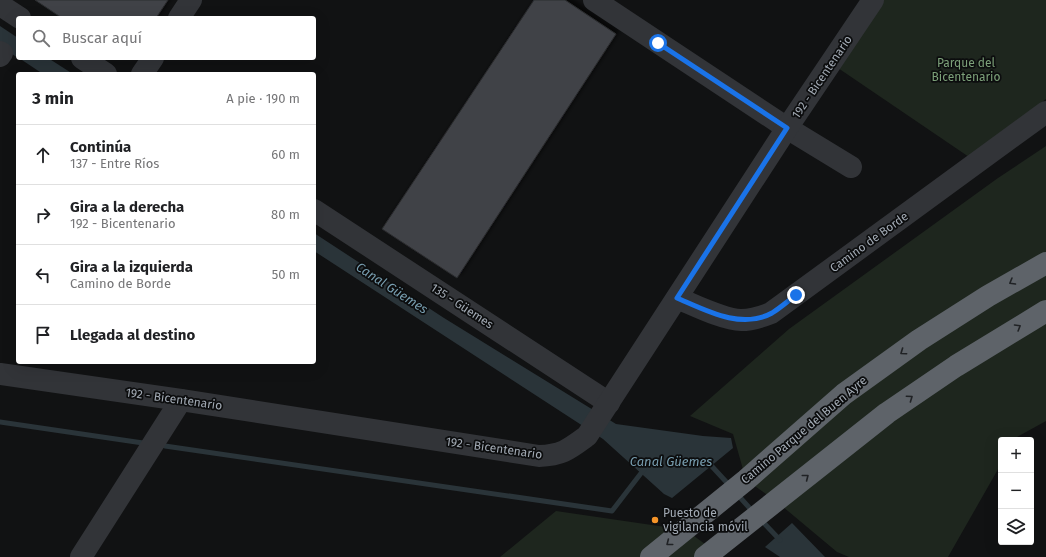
<!DOCTYPE html>
<html lang="es">
<head>
<meta charset="utf-8">
<style>
	body { margin:0; font-family:"Fira Sans",sans-serif; background:#f6f6f6; color:#202124 }
	.controls { position:absolute; right:12px; bottom:12px; display:grid; overflow:hidden; border-radius:4px; box-shadow:0 4px 16px #0002 }
	.controls button { width:36px; height:36px; display:grid; place-items:center; padding:0; border:0; border-bottom:1px solid #e0e0e0; background:#fff; color:#202124; font:20px sans-serif }
	.stop { position:absolute; width:12px; height:12px; margin:-9px; border:3px solid #1a73e8; border-radius:50%; background:#fff }
	.stop.end { background:#1a73e8; border-color:#fff; box-shadow:0 1px 4px #0008 }
	.list { margin:0; padding:0; list-style:none }
	h2 { display:flex; justify-content:space-between; align-items:center; height:52px; margin:0; padding:0 16px; font-size:17px }
	h2 small { font-size:13px; font-weight:400; color:#757577 }
	.list li { display:grid; grid-template-columns:26px 1fr auto; gap:12px; align-items:center; box-sizing:border-box; height:60px; padding:0 16px; border-top:1px solid #e0e0e0 }
	.list b { display:block; font-size:15px; white-space:nowrap }
	.list p { margin:0; font-size:13px; white-space:nowrap; color:#757577 }
	.list em { font-size:13px; font-style:normal; color:#757577 }
	.icon { flex:none; width:22px; height:22px; fill:none; stroke:currentColor; stroke-width:2; stroke-linecap:round; stroke-linejoin:round }
	.map { position:relative; flex:none; width:1046px; height:557px; overflow:hidden }
	.search { position:absolute; background:#fff; box-shadow:0 4px 16px #0002; left:16px; top:16px; width:300px; height:44px; display:flex; align-items:center; gap:10px; box-sizing:border-box; padding:0 14px; border-radius:4px; color:#757577; font-size:15px }
	.panel { position:absolute; background:#fff; box-shadow:0 4px 16px #0002; left:16px; top:72px; width:300px; height:292px; border-radius:4px }
	.map>svg:first-child { display:block }
	.green { fill:#1e261e }
	.water { fill:#2a3439 }
	.lines { fill:none; stroke-linecap:round; stroke-linejoin:round }
	.stream { stroke:#2a3439; stroke-width:5 }
	.building { fill:#404246; stroke:#2b2c2f; filter:url(#shadow) }
	.minor { stroke:#323438; stroke-width:22 }
	.highway { stroke:#5e6369; stroke-width:22 }
	.oneway { stroke:#202225 }
	.route { stroke:#1a73e8; stroke-width:5 }
	.poi-dot { fill:#f59428; stroke:#0c0d0e; stroke-width:1.5 }
	.labels { text-anchor:middle; dominant-baseline:central; stroke-width:3.5; stroke-linejoin:round; paint-order:stroke }
	.park-label { font-size:12px; fill:#7ca079; stroke:#0c0d0e }
	.street-label { font-size:12px; fill:#a2aab4; stroke:#0c0d0e }
	.poi-label { font-size:12px; fill:#a2aab4; stroke:#0c0d0e; text-anchor:start }
	.water-label { font-size:13px; font-style:italic; fill:#789eb0; stroke:#0c0d0e }
</style>
</head>
<body>
<div class="map">
<svg width="1046" height="557" viewBox="0 0 1046 557">
	<defs>
		<filter id="shadow"><feDropShadow dx="3.5" dy="-3.5" stdDeviation="2" flood-color="#0009"/></filter>
	</defs>
	<rect width="100%" height="100%" fill="#111213"/>
	<g class="green">
		<path d="M883,0H1046V99L969,157L838,68Z"/>
		<path d="M1046,146V421L1017,437L1015,440H1001V464L948,557H849L837,552L776,501L746,480L733,434L690,416L789,329L998,178Z"/>
		<path d="M556,511L686,530L713,550L718,557H500Z"/>
	</g>
	<g class="water">
		<path d="M0,26L18,38V58L0,46Z"/>
		<path d="M19,58H48L73,74H43Z"/>
		<path d="M314,233L444,318L616,424L703,436L731,438L733,448L672,498L664,494L603,439L314,251Z"/>
		<path d="M792,523L825,557H780L765,547Z"/>
	</g>
	<g class="lines">
		<g class="stream">
			<path d="M0,422L143,443"/>
			<path d="M165,446L612,511L645,468"/>
			<path d="M707,461L730,486"/>
			<path d="M737,494L754,513"/>
			<path d="M761,520L780,540"/>
		</g>
	</g>
	<g class="building">
		<path d="M35,0H168L156,18H62Z"/>
		<path d="M534,0H565L616,34L457,278L382,229Z"/>
	</g>
	<g class="lines">
		<g class="minor">
			<path d="M594,0L787,128L851,167"/>
			<path d="M0,5L20,18"/>
			<path d="M179,18L191,0"/>
			<path d="M0,52L2,53L0,56"/>
			<path d="M82,58L106,74"/>
			<path d="M142,74L153,58"/>
			<path d="M314,210L609,403"/>
			<path d="M677,298C694,305 724,320 741,320C752,320 761,317 771,313L1046,112"/>
			<path d="M0,374L181,400L539,456C562,455 568,450 587,436L787,128L873,0"/>
			<path d="M81,557L181,400"/>
		</g>
		<g class="highway">
			<path d="M651,557L746,480L844,394L919,340L988,296L1046,263"/>
			<path d="M705,557L887,413L956,366L1046,311"/>
		</g>
	</g>
	<defs><path id="oneway-chevron" d="M-2-3.5L2.5 0L-2 3.5" fill="none" stroke-width="1.6" stroke-linecap="round" stroke-linejoin="round"/></defs>
	<g class="oneway">
		<use href="#oneway-chevron" transform="translate(1012 282) rotate(150)"/>
		<use href="#oneway-chevron" transform="translate(1018 327) rotate(-31)"/>
		<use href="#oneway-chevron" transform="translate(903 352) rotate(145)"/>
		<use href="#oneway-chevron" transform="translate(910 398) rotate(-35)"/>
		<use href="#oneway-chevron" transform="translate(806 477) rotate(-38)"/>
		<use href="#oneway-chevron" transform="translate(669 543) rotate(142)"/>
	</g>
	<g class="lines">
		<path class="route" d="M658,43L787,128L677,298C705,310 741,330 772,313C780,308 788,301 796,295"/>
	</g>
	<circle class="poi-dot" cx="655" cy="520" r="4"/>
	<g class="labels">
		<g class="park-label">
			<text x="966" y="63">Parque del<tspan x="966" dy="14">Bicentenario</tspan></text>
		</g>
		<g class="street-label">
			<text transform="translate(822 77) rotate(-56)">192 - Bicentenario</text>
			<text transform="translate(869 242) rotate(-36)">Camino de Borde</text>
			<text transform="translate(462 306) rotate(33)">135 - Güemes</text>
			<text transform="translate(174 399) rotate(8)">192 - Bicentenario</text>
			<text transform="translate(804 430) rotate(-40)">Camino Parque del Buen Ayre</text>
			<text transform="translate(494 448) rotate(8)">192 - Bicentenario</text>
		</g>
		<g class="poi-label">
			<text x="663" y="513">Puesto de<tspan x="663" dy="14">vigilancia móvil</tspan></text>
		</g>
		<g class="water-label">
			<text transform="translate(392 288) rotate(33)">Canal Güemes</text>
			<text x="671" y="461">Canal Güemes</text>
		</g>
	</g>
</svg>
<div class="controls">
<button>+</button>
<button>−</button>
<button><svg class="icon" aria-label="layers" viewBox="0 0 24 24"><path d="M12 4l9 5-9 5-9-5zM3 14l9 5 9-5"/></svg></button>
</div>
<div class="stop" style="left:658px;top:43px"></div>
<div class="stop end" style="left:796px;top:295px"></div>
<div class="search"><svg class="icon" aria-label="search" viewBox="0 0 24 24"><circle cx="10" cy="10" r="6"/><path d="M15 15l6 6"/></svg>Buscar aquí</div>
<section class="panel">
<h2>3 min<small>A pie · 190 m</small></h2>
<ul class="list">
<li><svg class="icon" aria-label="ahead" viewBox="0 0 24 24"><path d="M12 20V5M6 11l6-6 6 6"/></svg><div><b>Continúa</b><p>137 - Entre Ríos</p></div><em>60 m</em></li>
<li><svg class="icon" aria-label="right" viewBox="0 0 24 24"><path d="M7 20v-9h11M14 6l5 5-5 5"/></svg><div><b>Gira a la derecha</b><p>192 - Bicentenario</p></div><em>80 m</em></li>
<li><svg class="icon" aria-label="left" viewBox="0 0 24 24"><path d="M17 20v-9H6M10 6l-5 5 5 5"/></svg><div><b>Gira a la izquierda</b><p>Camino de Borde</p></div><em>50 m</em></li>
<li><svg class="icon" aria-label="arrive" viewBox="0 0 24 24"><path d="M6 21V4h12l-3 4 3 4H6"/></svg><div><b>Llegada al destino</b></div></li>
</ul>
</section>
</div>
</body>
</html>
